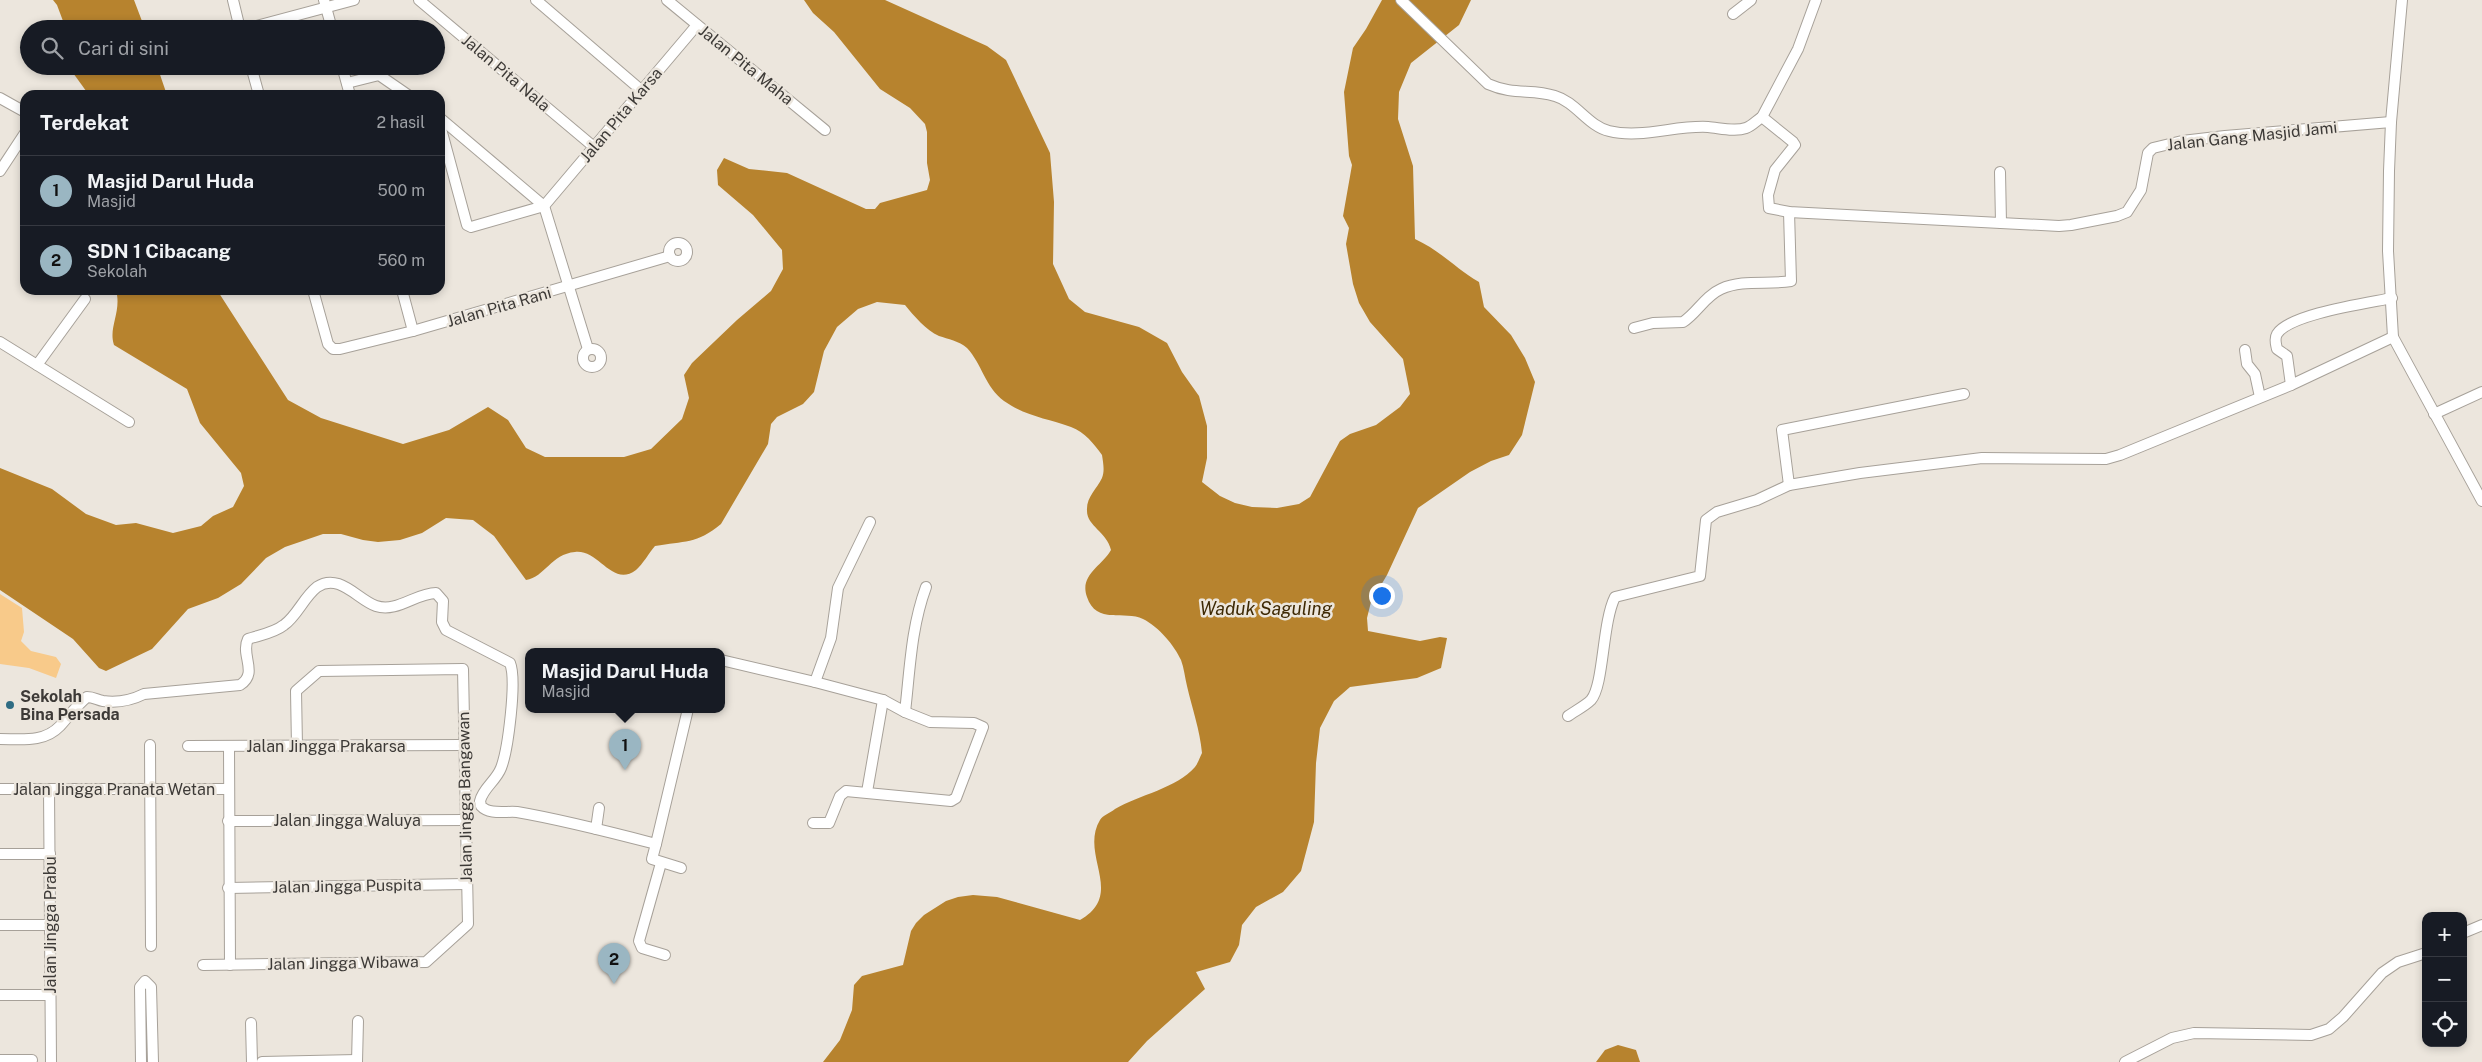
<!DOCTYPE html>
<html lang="id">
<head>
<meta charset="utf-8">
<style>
	body { margin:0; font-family:"Public Sans",sans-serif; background:#242831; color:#f1f3f6 }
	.controls { position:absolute; right:15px; bottom:15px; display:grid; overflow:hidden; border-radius:10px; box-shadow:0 2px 8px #0003 }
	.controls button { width:45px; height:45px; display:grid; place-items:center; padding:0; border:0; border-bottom:1px solid #363941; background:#171b24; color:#f1f3f6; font:25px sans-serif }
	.you { position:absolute; left:1381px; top:595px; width:18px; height:18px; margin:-12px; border:4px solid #fff; border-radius:50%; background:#1a73e8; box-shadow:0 0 0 8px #1a73e833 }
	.badge { display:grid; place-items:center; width:32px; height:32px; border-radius:50%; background:#9ab6c2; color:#111; font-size:16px; font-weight:700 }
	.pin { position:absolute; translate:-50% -41px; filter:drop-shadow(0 1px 2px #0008) }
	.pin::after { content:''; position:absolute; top:26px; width:18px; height:15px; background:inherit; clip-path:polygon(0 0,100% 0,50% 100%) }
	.popup { position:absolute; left:525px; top:648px; width:200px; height:65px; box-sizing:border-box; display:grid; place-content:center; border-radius:10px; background:#171b24; filter:drop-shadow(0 1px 4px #0005); font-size:16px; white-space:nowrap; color:#9ea1a6 }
	.popup b { font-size:19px; color:#f1f3f6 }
	.popup::after { content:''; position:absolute; left:50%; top:100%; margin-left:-10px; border:10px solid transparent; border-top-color:#171b24 }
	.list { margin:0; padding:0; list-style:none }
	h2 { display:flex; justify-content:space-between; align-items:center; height:65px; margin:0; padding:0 20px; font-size:21px }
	h2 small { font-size:16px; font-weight:400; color:#9ea1a6 }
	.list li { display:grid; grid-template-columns:32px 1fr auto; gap:15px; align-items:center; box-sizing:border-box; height:70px; padding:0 20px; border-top:1px solid #363941 }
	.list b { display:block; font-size:19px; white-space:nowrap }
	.list p { margin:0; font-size:16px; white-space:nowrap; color:#9ea1a6 }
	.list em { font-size:16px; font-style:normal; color:#9ea1a6 }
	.icon { flex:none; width:28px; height:28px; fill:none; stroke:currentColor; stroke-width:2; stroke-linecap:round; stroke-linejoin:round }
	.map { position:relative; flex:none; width:2482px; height:1062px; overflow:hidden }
	.search { position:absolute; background:#171b24; box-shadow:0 2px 8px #0003; left:20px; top:20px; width:425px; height:55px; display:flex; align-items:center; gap:12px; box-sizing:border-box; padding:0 18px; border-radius:28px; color:#9ea1a6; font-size:19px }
	.panel { position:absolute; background:#171b24; box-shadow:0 2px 8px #0003; left:20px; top:90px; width:425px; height:205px; border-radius:15px }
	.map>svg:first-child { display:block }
	.green { fill:#f8ca8a }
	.water { fill:#b7832e }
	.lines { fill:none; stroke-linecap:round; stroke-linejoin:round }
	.street-casing { stroke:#a7a199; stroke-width:12 }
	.street { stroke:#fff; stroke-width:10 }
	.poi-dot { fill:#2f6c83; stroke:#ece6dd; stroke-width:2 }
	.labels { text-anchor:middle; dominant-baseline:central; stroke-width:5; stroke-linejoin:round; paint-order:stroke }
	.street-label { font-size:16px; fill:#3d3a37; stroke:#ece6dd }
	.poi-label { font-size:16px; font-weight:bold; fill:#3d3a37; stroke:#ece6dd; text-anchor:start }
	.water-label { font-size:18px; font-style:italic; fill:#3e2904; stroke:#ece6dd }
</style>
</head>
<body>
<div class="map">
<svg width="2482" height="1062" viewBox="0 0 2482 1062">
	<rect width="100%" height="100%" fill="#ece6dd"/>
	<path class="green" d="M0,594L22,608L24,632L21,641L31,651L56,657L61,664L56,678L29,668L0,664Z"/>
	<g class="water">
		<path d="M53,0H134L145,29H66L57,5Z"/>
		<path d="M804,0H885L987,46L1006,60L1050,153L1054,202L1053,264L1069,299L1085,312L1139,327L1167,343L1182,372L1199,396L1207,426V458L1202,482L1220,496L1235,503L1252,507L1277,508L1299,504L1310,497L1340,441L1350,434L1376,425L1400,407L1410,394L1403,359L1370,322L1359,303L1353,284L1346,244L1349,228L1343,216L1352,165L1349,156L1344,92L1353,48L1366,29L1382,0H1471L1459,25L1411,63L1399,92L1398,119L1413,166L1415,239C1441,251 1455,268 1479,282L1484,307L1511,335L1525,358L1535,382L1522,435L1509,455L1491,461L1470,472L1418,508L1387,575L1371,602L1367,618L1368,631L1420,641L1440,637L1447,638L1441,668L1417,678L1350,687L1334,701L1320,728L1316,763L1314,822L1301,871L1283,892L1256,907L1242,925L1239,945L1230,962L1196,972L1205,989L1147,1041L1128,1062H823L840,1040L852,1010L854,985L862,976L903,965L911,931L916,923L924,915L946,901L958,897L973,895L997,897L1080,920C1126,894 1079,855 1100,820C1103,815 1110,813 1115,809C1139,795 1177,788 1195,767C1198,763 1200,757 1202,753C1200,730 1192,708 1187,686C1185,678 1184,668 1181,660C1174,645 1159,627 1143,619C1125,610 1096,625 1087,597C1079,575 1102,566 1111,550C1107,532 1087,526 1087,511C1086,497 1097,489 1102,478C1105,471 1103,462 1102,455C1094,444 1085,432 1071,427C1047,418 1027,417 1004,401C985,387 982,364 967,348C959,341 948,339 939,336C926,330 914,316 905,305L877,302L858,309L837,327L824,351L814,392L803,404L777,417L771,424L768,444L721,524C697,544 684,541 655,546C649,553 643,564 636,570C612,588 599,549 575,552C551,554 545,577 526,580L494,536L473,520L446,518L422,533L400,540L378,542L363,540L341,534H323L285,547L266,558L241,584L218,598L188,609L152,649L106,671L99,668L73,639L0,590V468L52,489L86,514L116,525L136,523L173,533L201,526L213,516L233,507L244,486L241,473L200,423L187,389L114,345C108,327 122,312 116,290H217L288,400L321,418L403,444L449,430L488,407L508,420L526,448L545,457H624L651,449L682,419L689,398L684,375L692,363L737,320L771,291L783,269L782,250L753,215L718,185L717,170L724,158L749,169L787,173L866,209H875L880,203L927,190L930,180L927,163V132L925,124L910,108L880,89L834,32L813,13Z"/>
		<path d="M68,66H157L167,95H89Z"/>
		<path d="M1618,1045L1636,1050L1640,1062H1596L1605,1050Z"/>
	</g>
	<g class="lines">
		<defs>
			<g id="street">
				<path d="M233,0L240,29"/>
				<path d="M324,0L332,29"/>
				<path d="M419,0L594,147"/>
				<path d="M536,0L641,90"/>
				<path d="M667,0L825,130"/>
				<path d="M1401,0L1488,84C1515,96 1531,88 1555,96C1576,102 1588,126 1609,131C1641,139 1676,125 1708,127C1720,128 1735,132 1746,128C1752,126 1757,120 1762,117L1798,49L1816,0"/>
				<path d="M2402,0L2391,122L2389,171L2388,251L2393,337L2482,501"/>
				<path d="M1733,14L1751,0"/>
				<path d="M245,29L354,0"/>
				<path d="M251,66L259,95"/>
				<path d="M342,66L350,95"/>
				<path d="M347,83L379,75L408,95"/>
				<path d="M0,98L25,112"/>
				<path d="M1762,117L1793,142L1795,145L1775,170L1768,195L1769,208L1789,212L2059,226L2071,225L2117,216L2127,212L2141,190L2148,153L2153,148L2182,141L2225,136L2391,122"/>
				<path d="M440,118L544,206"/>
				<path d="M440,125L467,225L471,227L544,206"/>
				<path d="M0,171L25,133"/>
				<path d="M2000,172L2001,223"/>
				<path d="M544,206L697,25"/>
				<path d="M544,206L588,349"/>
				<circle cx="678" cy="252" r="9"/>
				<path d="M313,290L328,344L333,349H340L413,331L670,256"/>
				<path d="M402,290L413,331"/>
				<path d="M1634,328L1653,323L1683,322C1697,313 1705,296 1721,289C1743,279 1768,285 1791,281L1789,212"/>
				<path d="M0,342L129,422"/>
				<circle cx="592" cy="358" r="9"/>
				<path d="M2245,350L2247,364L2255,374L2260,397"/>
				<path d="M37,365L85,299"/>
				<path d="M2291,385L2287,356L2277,349C2276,344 2274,339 2277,334C2289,314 2368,303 2392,298"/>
				<path d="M1964,394L1782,430L1789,485L1860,473L1982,458L2106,459L2120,455L2291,385L2393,337"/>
				<path d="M2434,414L2482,392"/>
				<path d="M721,660L815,682L831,638L838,588L870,522"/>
				<path d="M815,682L883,700L905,712C910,669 911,628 926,587"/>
				<path d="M1568,716C1575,711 1585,706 1591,700C1604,685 1602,623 1615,597L1700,576L1706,520L1717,512L1757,500L1789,485"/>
				<path d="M0,739C21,739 44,743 60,726C69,716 77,705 87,697C94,697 97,700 103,701C118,703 132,700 144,694L240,685C259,673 240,655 248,639C260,635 274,633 284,625C297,616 304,597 317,587C339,572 358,600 376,606C397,613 416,593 436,593L443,601L442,622L446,630L510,663C517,680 508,750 501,768C496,781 483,788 480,801L481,806C489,815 506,811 517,812C564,820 610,832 656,844L688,709"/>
				<path d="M150,745L151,946"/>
				<path d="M188,746L464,745"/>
				<path d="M229,746L230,965"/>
				<path d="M0,789H228"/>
				<path d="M49,789L51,1062"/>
				<path d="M867,792L883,700"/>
				<path d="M228,821L465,820"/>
				<path d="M813,823H829L840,796L846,791L951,801L956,798L983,727L974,723L930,722L905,712"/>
				<path d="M596,829L599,808"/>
				<path d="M656,844L652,859L681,868"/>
				<path d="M0,854H50"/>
				<path d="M661,863L639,941L642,948L665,955"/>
				<path d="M228,888L466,884"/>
				<path d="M0,925H50"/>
				<path d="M2463,933L2482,925"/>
				<path d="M203,965L426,962L468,924L463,669L319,671L296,691L297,746"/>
				<path d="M0,995H50"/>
				<path d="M251,1023L252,1062"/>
				<path d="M0,1060H32"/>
				<path d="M141,1062L140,987L145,981L151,987L153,1062"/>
				<path d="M262,1062L357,1060"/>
				<path d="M357,1062L358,1021"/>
				<path d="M2125,1062L2172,1038L2194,1033L2311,1035L2329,1029L2343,1017L2382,973L2398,962L2426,953"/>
			</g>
		</defs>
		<use href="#street" class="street-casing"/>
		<use href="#street" class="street"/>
	</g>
	<circle class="poi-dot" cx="10" cy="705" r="5"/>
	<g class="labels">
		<g class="street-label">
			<text transform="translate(746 65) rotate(39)">Jalan Pita Maha</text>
			<text transform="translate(506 73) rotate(40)">Jalan Pita Nala</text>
			<text transform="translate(621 115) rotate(-50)">Jalan Pita Karsa</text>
			<text transform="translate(2252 136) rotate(-6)">Jalan Gang Masjid Jami</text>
			<text transform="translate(499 307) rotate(-16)">Jalan Pita Rani</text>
			<text x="326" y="746">Jalan Jingga Prakarsa</text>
			<text x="114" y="789">Jalan Jingga Pranata Wetan</text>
			<text transform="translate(465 797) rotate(-91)">Jalan Jingga Bangawan</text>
			<text x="347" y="820">Jalan Jingga Waluya</text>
			<text transform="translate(347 886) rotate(-1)">Jalan Jingga Puspita</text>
			<text transform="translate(50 925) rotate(-90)">Jalan Jingga Prabu</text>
			<text transform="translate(343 963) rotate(-1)">Jalan Jingga Wibawa</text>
		</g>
		<g class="poi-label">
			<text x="20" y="696">Sekolah<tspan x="20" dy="18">Bina Persada</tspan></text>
		</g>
		<g class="water-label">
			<text x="1266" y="608">Waduk Saguling</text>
		</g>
	</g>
</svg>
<div class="controls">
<button>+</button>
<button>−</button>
<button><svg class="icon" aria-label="locate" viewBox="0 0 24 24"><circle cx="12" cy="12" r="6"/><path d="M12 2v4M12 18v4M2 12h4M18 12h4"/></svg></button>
</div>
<div class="you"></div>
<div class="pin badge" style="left:625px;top:770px">1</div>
<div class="popup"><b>Masjid Darul Huda</b>Masjid</div>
<div class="pin badge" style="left:614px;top:984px">2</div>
<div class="search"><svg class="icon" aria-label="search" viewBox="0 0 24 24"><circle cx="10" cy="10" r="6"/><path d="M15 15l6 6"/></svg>Cari di sini</div>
<section class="panel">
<h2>Terdekat<small>2 hasil</small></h2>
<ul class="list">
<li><span class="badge">1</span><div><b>Masjid Darul Huda</b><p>Masjid</p></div><em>500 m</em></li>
<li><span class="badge">2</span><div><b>SDN 1 Cibacang</b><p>Sekolah</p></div><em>560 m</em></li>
</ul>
</section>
</div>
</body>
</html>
